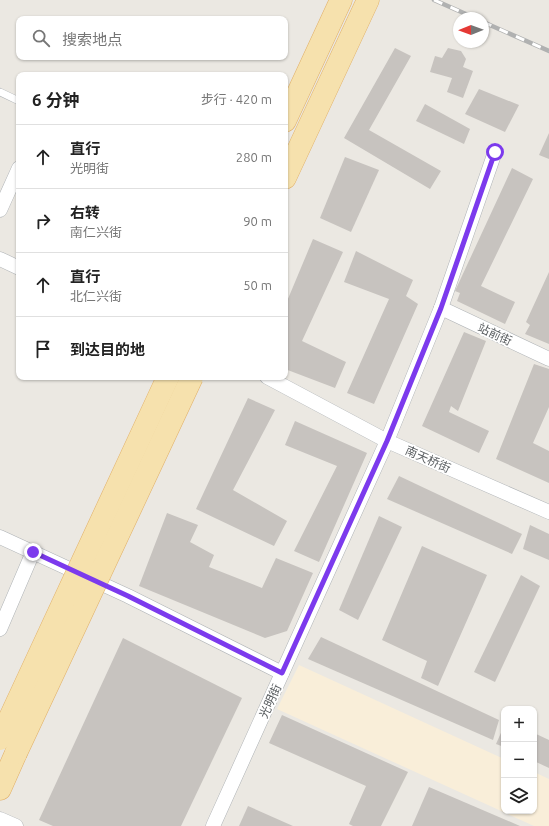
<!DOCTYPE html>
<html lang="zh">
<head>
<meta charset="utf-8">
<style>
	body { margin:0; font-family:Ubuntu,"Noto Sans SC",sans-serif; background:#f6f6f6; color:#222 }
	.controls { position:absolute; right:12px; bottom:12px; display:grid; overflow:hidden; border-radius:8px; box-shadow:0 1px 3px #0004 }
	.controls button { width:36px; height:36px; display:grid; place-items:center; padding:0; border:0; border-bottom:1px solid #e0e0e0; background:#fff; color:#222; font:20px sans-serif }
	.compass { position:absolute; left:453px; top:12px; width:36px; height:36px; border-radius:50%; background:#fff; box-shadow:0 1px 3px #0004; rotate:269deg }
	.stop { position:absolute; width:12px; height:12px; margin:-9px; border:3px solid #7c3aed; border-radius:50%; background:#fff }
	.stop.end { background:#7c3aed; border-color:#fff; box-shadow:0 1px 4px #0008 }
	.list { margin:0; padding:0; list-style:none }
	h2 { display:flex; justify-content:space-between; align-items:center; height:52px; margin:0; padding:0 16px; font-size:17px }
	h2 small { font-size:13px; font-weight:400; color:#767676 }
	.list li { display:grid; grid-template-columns:26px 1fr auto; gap:12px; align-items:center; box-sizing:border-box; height:64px; padding:0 16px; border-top:1px solid #e0e0e0 }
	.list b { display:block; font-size:15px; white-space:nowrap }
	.list p { margin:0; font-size:13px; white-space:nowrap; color:#767676 }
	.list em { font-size:13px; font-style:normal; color:#767676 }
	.icon { flex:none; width:22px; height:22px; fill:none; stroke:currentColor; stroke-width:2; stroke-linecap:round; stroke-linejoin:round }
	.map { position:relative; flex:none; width:549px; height:826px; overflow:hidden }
	.search { position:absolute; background:#fff; box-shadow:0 1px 3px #0004; left:16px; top:16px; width:272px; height:44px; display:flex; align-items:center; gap:10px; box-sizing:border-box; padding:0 14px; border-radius:8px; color:#767676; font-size:15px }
	.panel { position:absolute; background:#fff; box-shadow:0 1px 3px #0004; left:16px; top:72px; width:272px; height:308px; border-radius:8px }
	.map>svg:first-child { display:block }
	.commercial { fill:#f9eed9 }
	.building { fill:#c7c3bf }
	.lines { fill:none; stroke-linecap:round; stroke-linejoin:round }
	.lane-casing { stroke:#afb3b6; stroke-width:8 }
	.street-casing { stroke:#afb3b6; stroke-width:15 }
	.primary-casing { stroke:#e1af65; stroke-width:23 }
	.lane { stroke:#fff; stroke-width:7 }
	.street { stroke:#fff; stroke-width:14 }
	.primary { stroke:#f6e1ad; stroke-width:22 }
	.rail-casing { stroke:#b0b1b1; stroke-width:4.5 }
	.rail { stroke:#fff; stroke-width:3; stroke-dasharray:9; stroke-linecap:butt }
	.primary-bridge-casing { stroke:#e1af65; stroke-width:23; stroke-linecap:butt }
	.primary-bridge { stroke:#f6e1ad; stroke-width:22 }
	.route { stroke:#7c3aed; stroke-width:5 }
	.labels { text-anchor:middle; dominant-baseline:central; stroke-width:3.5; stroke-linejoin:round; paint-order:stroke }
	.street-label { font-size:12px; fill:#5a5e61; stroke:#fff }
</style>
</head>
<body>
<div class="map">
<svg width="549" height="826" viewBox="0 0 549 826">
	<rect width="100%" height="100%" fill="#ebe8e2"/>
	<path class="commercial" d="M299,665L504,759V811H534V772L549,779V826H534L277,709Z"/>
	<g class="building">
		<path d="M395,48L411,56L369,130L441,171L430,189L344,138Z"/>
		<path d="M448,48L461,51L466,59L463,67L473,71L463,98L447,92L452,78L430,72L435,56L442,58Z"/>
		<path d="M479,89L519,105L505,132L465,114Z"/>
		<path d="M425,104L470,129L464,144L416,121Z"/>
		<path d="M549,133V159L539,155Z"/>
		<path d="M345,157L379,170L351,232L320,218Z"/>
		<path d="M512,168L533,179L481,286L515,302L505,324L457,301L460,293L455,291Z"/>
		<path d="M313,239L343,252L302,341L346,362L335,388L285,369V306Z"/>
		<path d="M356,251L413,280L406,296L418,304L374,404L347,393L389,299L344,282Z"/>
		<path d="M549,272V344L525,334L530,325L526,322Z"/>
		<path d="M464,332L486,341L458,411L451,406L449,412L489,431L479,453L422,426Z"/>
		<path d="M534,364L549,369V407L533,443L549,451V483L496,459Z"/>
		<path d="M248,398L275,410L233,490L287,521L274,546L196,509Z"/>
		<path d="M295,421L367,453L319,562L294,551L337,466L285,445Z"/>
		<path d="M399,476L522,534L512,554L387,499Z"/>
		<path d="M167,513L198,525L190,542L214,555L209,567L262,588L276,558L313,573L287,631L265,638L139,586Z"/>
		<path d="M379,516L402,527L358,620L339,610Z"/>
		<path d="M530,525L549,534V560L523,549Z"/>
		<path d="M422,546L487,575L438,686L421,678L427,661L382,640Z"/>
		<path d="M521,575L540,586L495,682L474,672Z"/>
		<path d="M321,637L499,720L493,740L308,659Z"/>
		<path d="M123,638L242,698L181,826H53L39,820Z"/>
		<path d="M282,715L408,772L381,826H353L349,824L366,786L269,743Z"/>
		<path d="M504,726V747L496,744Z"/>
		<path d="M534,733L549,740V768L534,761Z"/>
		<path d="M429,787L520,826H412Z"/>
		<path d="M248,806L293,826H239Z"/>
	</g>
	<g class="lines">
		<defs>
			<path id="lane" d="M0,92L19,101"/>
			<g id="street">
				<path d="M0,210L19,168"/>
				<path d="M0,259L19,268"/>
				<path d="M441,308L549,359"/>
				<path d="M267,377L387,441L549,512"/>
				<path d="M0,537L128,596L282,673"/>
				<path d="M0,629L33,552"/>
				<path d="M0,819L16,826"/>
				<path d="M213,826L387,441L441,308L495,152"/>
			</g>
			<g id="primary">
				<path d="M285,121L341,0"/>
				<path d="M285,178L368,0"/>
				<path d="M0,789L16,753"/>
			</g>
		</defs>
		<use href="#lane" class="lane-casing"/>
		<use href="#street" class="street-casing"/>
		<use href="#primary" class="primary-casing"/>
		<use href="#lane" class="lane"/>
		<use href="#street" class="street"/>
		<use href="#primary" class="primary"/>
		<defs>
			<g id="rail">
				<path d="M434,0L475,18"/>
				<path d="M483,22L549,51"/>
			</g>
		</defs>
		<use href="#rail" class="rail-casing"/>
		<use href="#rail" class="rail"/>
		<defs>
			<g id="primary-bridge">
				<path d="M0,739L168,377"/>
				<path d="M16,753L192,377"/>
			</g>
		</defs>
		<use href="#primary-bridge" class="primary-bridge-casing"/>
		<use href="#primary-bridge" class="primary-bridge"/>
	</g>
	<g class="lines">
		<path class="route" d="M33,552L128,596L282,673L387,441L441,308L495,152"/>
	</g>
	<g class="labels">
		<g class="street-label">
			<text transform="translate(495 334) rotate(25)">站前街</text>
			<text transform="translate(428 459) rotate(24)">南天桥街</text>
			<text transform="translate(270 701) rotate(-65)">光明街</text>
		</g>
	</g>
</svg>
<div class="controls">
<button>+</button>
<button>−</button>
<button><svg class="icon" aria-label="layers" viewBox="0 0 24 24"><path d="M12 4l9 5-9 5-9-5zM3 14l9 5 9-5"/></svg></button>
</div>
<svg class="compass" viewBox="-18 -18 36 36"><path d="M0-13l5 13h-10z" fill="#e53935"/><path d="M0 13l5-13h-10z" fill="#767676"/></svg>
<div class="stop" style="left:495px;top:152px"></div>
<div class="stop end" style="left:33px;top:552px"></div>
<div class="search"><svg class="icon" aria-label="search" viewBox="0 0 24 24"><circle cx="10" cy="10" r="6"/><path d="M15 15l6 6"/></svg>搜索地点</div>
<section class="panel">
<h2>6 分钟<small>步行 · 420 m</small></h2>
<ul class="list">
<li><svg class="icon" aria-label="ahead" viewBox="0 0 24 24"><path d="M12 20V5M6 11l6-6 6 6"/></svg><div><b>直行</b><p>光明街</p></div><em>280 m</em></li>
<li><svg class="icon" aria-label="right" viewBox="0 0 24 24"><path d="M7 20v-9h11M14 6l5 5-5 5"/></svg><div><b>右转</b><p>南仁兴街</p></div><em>90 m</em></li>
<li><svg class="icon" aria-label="ahead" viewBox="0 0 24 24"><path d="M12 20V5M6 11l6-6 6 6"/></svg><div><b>直行</b><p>北仁兴街</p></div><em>50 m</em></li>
<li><svg class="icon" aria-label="arrive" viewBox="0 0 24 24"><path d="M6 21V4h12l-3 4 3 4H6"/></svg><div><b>到达目的地</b></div></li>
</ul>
</section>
</div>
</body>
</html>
